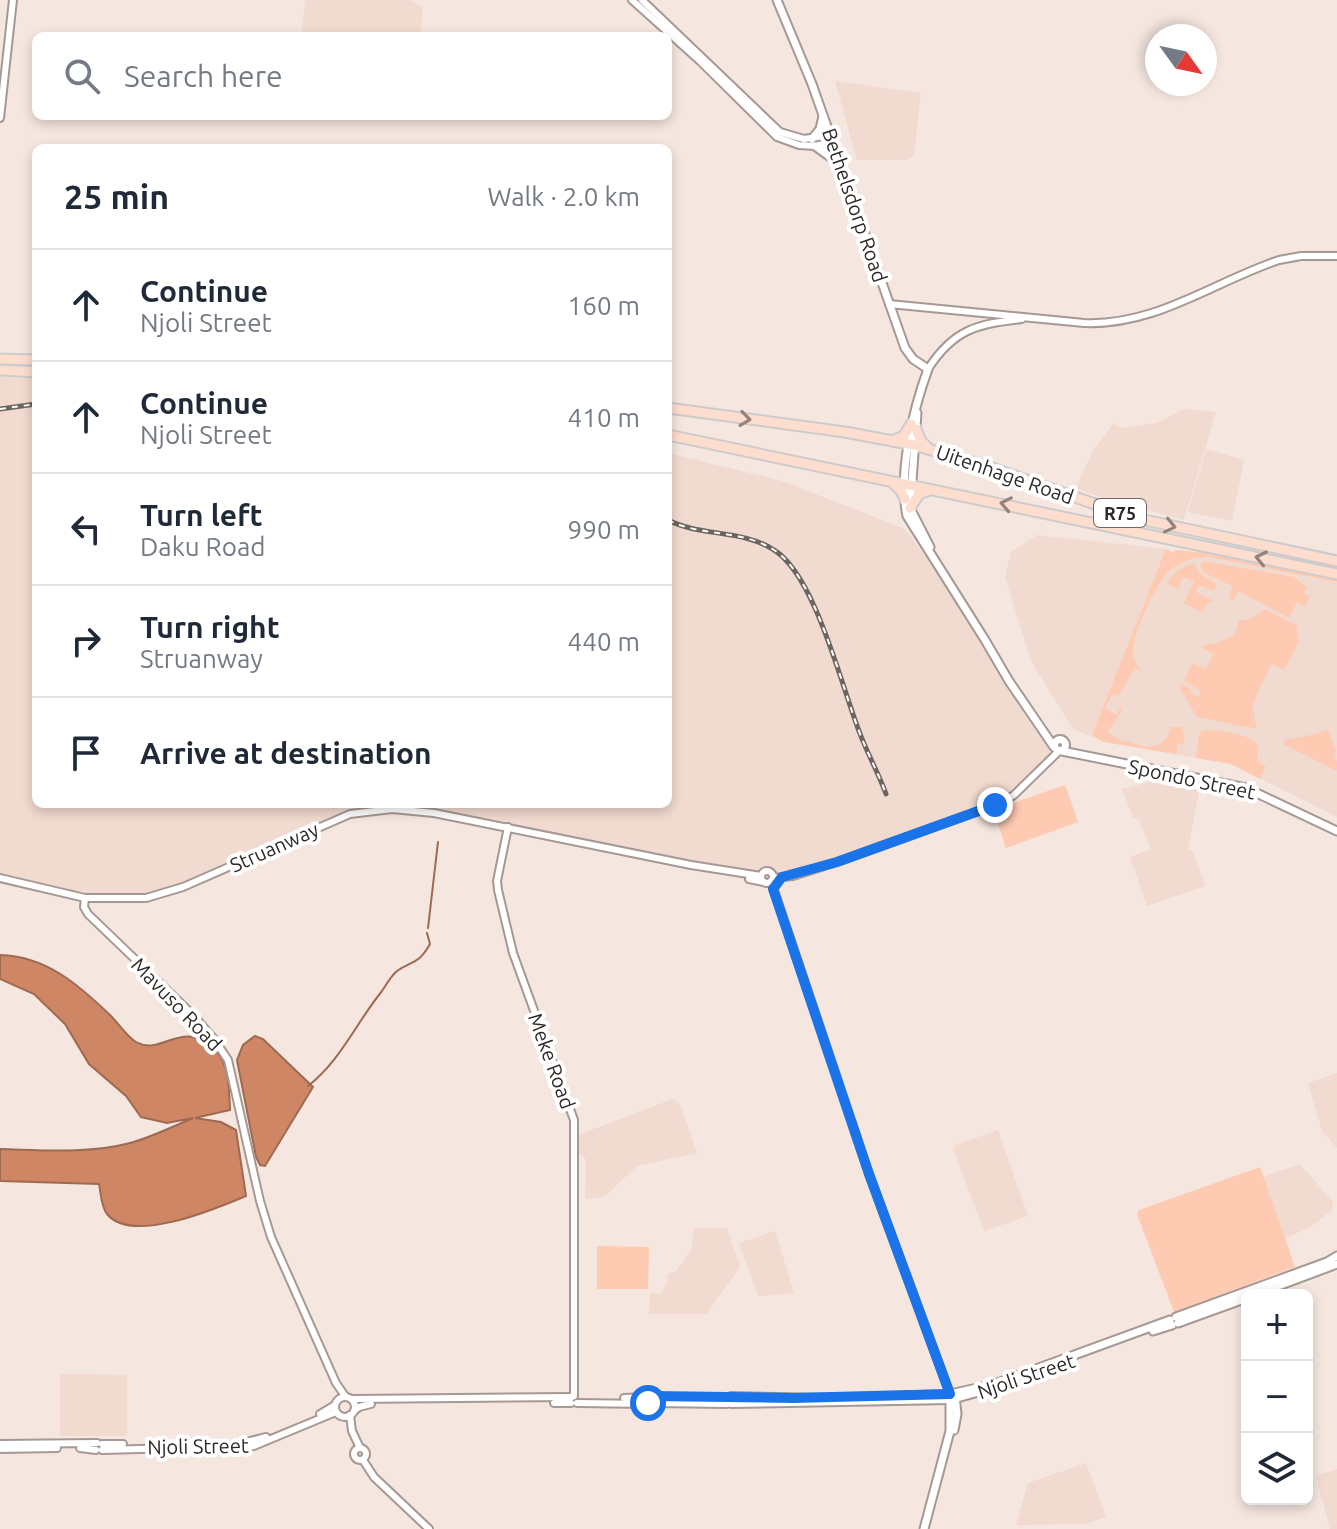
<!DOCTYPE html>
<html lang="en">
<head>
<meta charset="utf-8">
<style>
	body { margin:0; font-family:Ubuntu,sans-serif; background:#f6f6f7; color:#1f2937 }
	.controls { position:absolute; right:24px; bottom:24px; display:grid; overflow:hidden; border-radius:12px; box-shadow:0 4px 12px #0003 }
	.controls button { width:72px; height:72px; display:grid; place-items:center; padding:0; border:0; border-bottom:2px solid #e0e1e3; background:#fff; color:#1f2937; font:40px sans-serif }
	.compass { position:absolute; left:1145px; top:24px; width:72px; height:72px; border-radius:50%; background:#fff; box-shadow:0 4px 12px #0003; rotate:123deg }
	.stop { position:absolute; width:24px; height:24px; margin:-18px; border:6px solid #1a73e8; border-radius:50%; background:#fff }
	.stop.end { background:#1a73e8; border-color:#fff; box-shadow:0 2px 8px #0008 }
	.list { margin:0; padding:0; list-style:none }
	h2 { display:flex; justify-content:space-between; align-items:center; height:104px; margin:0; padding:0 32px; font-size:34px }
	h2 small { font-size:26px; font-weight:400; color:#747a83 }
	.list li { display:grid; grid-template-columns:52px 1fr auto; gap:24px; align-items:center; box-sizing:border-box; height:112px; padding:0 32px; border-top:2px solid #e0e1e3 }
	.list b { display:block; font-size:30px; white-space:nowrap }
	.list p { margin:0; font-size:26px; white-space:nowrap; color:#747a83 }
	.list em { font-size:26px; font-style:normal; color:#747a83 }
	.icon { flex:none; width:44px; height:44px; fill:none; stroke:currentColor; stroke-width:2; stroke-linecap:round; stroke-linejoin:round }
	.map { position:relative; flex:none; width:1337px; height:1529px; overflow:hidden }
	.search { position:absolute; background:#fff; box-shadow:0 4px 12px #0003; left:32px; top:32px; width:640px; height:88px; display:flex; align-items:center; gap:20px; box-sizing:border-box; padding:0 28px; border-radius:12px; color:#747a83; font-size:30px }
	.panel { position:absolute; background:#fff; box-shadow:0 4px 12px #0003; left:32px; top:144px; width:640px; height:664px; border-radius:12px }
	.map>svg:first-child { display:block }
	.built { fill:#f1dacf }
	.green { fill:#fecab2 }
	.water { fill:#ce8664; stroke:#9e6a51; stroke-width:2 }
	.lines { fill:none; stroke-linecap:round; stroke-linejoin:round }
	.stream { stroke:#9e6a51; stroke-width:2 }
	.tertiary-casing { stroke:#a69892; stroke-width:10 }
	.secondary-casing { stroke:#a69892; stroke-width:11 }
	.primary-casing { stroke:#cdcbcb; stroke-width:13 }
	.tertiary { stroke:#fff; stroke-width:6 }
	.secondary { stroke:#fff; stroke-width:7 }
	.primary { stroke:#fdddce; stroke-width:9 }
	.rail-casing { stroke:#6d6560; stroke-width:5 }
	.rail { stroke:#fff; stroke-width:2; stroke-dasharray:6; stroke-linecap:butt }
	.oneway { stroke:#95827a }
	.route { stroke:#1a73e8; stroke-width:10 }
	.labels { text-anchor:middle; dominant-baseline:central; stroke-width:8; stroke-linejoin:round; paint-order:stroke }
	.shield { fill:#fff; stroke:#6c6866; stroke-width:2 }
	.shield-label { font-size:18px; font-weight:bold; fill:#2d2825 }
	.street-label { font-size:20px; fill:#2d2825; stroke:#fff }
</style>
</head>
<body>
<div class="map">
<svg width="1337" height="1529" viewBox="0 0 1337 1529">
	<rect width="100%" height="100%" fill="#f5e6df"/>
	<g class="built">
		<path d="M305,0H410L423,8L420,36H301Z"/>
		<path d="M835,81L921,93L914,155L907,160H857Z"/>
		<path d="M0,377L36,378V804H668V453L782,481L905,529L935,569L1026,717L1038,734L1055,748L1051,756L1005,797L787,876L766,878L511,825L391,805L366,806L338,815L168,892L105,896L62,890L0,875Z"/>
		<path d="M1184,409L1216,412L1184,520L1102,498L1076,488L1092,452L1114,423L1122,428L1157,423Z"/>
		<path d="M1206,449L1244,460L1232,521L1188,512Z"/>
		<path d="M1037,535L1166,549L1174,553L1175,550L1205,553L1337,580V817L1231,764L1104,742L1072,728L1031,661L1005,577L1011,552Z"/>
		<path d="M1169,777L1200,785L1188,850L1193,851L1205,886L1147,906L1130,857L1151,849L1139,820L1133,817L1122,789Z"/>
		<path d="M1337,1073V1148L1322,1131L1308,1083Z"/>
		<path d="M673,1099L680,1104L697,1153L637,1166L604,1197L585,1199L586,1159L578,1153V1135Z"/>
		<path d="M998,1130L1028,1216L984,1231L953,1149L955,1145Z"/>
		<path d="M1300,1164L1333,1202L1332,1210L1309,1228L1285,1238L1263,1177Z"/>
		<path d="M694,1228H727L740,1267L706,1314H649L650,1293L660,1294L667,1284L668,1274L676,1271L691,1250Z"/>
		<path d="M775,1231L794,1293L758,1296L739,1243Z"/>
		<path d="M60,1374L127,1375V1433L125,1436H60Z"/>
		<path d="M1086,1463L1106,1517L1085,1524L1016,1525L1028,1483Z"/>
		<path d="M1337,1469V1529H1330L1316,1476Z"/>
	</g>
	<g class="green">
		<path d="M1166,549L1174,553L1175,550L1205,553L1337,580V582L1209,557C1194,557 1180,561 1169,571C1156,583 1133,634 1133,651C1133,661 1138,667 1144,673L1135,668L1118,696L1113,693L1105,708L1116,715L1121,707L1123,708L1108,732L1123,742L1125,740C1144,749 1164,752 1171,727H1182L1185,736L1183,744H1178L1176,754L1104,742L1092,735Z"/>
		<path d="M1203,561L1294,577L1307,588L1304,593L1310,596L1305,606L1297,602L1289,618L1238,591L1233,601L1229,598L1232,586L1203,572L1200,566Z"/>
		<path d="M1194,563L1199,573L1217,584L1213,591L1199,585L1196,592L1214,601L1206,604L1202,612L1184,603L1194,581L1183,577L1178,590L1166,583L1178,570Z"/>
		<path d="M1265,609L1296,625L1299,641L1284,670L1271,664L1252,706L1257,729L1197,717L1180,688L1182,684L1191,689L1190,693L1198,697L1201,691L1184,681L1193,663L1206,669L1214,654L1201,647L1202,645C1209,645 1230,640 1235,633C1236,632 1239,622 1239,620L1250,619Z"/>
		<path d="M1203,730C1215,730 1254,733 1258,747C1259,752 1257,756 1257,761L1266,767L1260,779L1231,764L1196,758L1199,734Z"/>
		<path d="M1328,730L1336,752L1333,758L1337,761V771L1283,744L1286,739L1303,737Z"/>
		<path d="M1065,785L1078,822L1006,848L993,810Z"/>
		<path d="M1260,1167L1295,1267L1174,1312L1137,1214L1139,1210Z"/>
		<path d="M597,1246L649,1247L648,1289H597Z"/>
	</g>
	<g class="water">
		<path d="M0,955C46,956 79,985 111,1016C119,1024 127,1037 136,1042C164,1057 181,1016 216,1051C230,1065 229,1091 230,1110L195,1118L221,1122L236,1130L246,1196C217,1208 132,1245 107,1214C101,1207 101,1193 99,1184L0,1181V1149C42,1150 89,1154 130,1143C152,1137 172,1127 193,1118L167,1123L141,1117L126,1096L89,1064L65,1024L34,994L0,979Z"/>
		<path d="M255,1036L263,1039L313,1087L265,1166L260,1165L256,1157L237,1060L243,1045Z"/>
	</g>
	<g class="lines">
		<g class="stream">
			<path d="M428,928L438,842"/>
			<path d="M308,1086C341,1060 356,1023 382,991C386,985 391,976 397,971C413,960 418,965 430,944L427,933"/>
		</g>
		<defs>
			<g id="tertiary">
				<path d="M632,0L700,61L777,137L799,145L815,146L832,142"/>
				<path d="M642,0L780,132L804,139L830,135"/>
				<path d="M0,118L13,0"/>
				<path d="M889,304L1084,323C1156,326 1213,282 1279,260L1301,256H1337"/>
				<path d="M928,369C954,329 977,324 1022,319"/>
				<path d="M508,827L497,881L498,890L513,953L574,1120V1396"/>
				<circle cx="767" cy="877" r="6"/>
				<path d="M0,878L85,898H146L183,887L350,814L392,809L434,813L691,865L761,876"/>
				<path d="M773,878L793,876L837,862L1001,803L1014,795L1059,751"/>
				<path d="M749,879L764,882"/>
				<path d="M85,898L84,907L88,914L193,1015L214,1039L228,1060L260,1201L271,1237L336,1383L345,1396"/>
				<path d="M731,1396L830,1398L950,1394L869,1174L771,881"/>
				<circle cx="345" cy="1407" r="10"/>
				<path d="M654,1397H726"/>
				<path d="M624,1398L649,1397"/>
				<path d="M352,1399L572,1397"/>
				<path d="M554,1403H571"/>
				<path d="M577,1403L649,1404"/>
				<path d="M654,1403L727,1404"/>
				<path d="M731,1404L950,1400"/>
				<path d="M354,1411L359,1407L371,1404"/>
				<path d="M320,1414L335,1405"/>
				<path d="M350,1415L352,1431L360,1448"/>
				<path d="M242,1443L266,1437"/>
				<path d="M0,1444L97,1443"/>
				<path d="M102,1444H123"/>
				<circle cx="360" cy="1454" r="6"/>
				<path d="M80,1448L96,1450"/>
				<path d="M0,1449L57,1448"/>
				<path d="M102,1450L254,1446L336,1412"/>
				<path d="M363,1460L374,1477L429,1529"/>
			</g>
			<g id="secondary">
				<path d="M777,0L812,84L905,348L913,359L928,369C913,410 898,473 907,516L985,640L1009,681L1054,747"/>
				<path d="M812,139L820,129L823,116"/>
				<path d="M815,146L837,162"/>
				<path d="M917,413L910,508L930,547"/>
				<circle cx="1060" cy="745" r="5.5"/>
				<path d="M1062,751L1246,788L1337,831"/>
				<path d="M1254,1295L1337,1264"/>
				<path d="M1176,1317L1327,1262L1337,1256"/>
				<path d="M1178,1323L1247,1298"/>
				<path d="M1153,1331L1172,1325"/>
				<path d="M950,1400L975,1393"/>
				<path d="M954,1430L957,1414L955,1395"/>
				<path d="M924,1529L950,1431V1394L995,1384L1170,1320"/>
			</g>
			<g id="primary">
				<path d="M0,359L36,360"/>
				<path d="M0,370L36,372"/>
				<path d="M668,408L845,432L914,445L986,466L1135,518L1337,561"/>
				<path d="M916,429L921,441L927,447"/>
				<path d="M668,435L1337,574"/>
				<path d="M892,441L904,436L911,424"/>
				<path d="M893,483L901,491L905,499"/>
				<path d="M910,508L919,494L930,490"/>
			</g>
		</defs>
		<use href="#tertiary" class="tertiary-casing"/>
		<use href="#secondary" class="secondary-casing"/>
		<use href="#primary" class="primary-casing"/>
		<use href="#tertiary" class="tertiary"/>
		<use href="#secondary" class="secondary"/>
		<use href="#primary" class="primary"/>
		<defs>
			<g id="rail">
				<path d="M0,409L36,404"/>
				<path d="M668,520C701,537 742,529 774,550C815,575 841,685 859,731C867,753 878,772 886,794"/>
			</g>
		</defs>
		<use href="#rail" class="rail-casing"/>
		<use href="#rail" class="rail"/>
	</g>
	<defs><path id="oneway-chevron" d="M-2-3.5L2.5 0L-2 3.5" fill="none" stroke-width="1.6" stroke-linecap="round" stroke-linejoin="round" transform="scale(2)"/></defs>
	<g class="oneway">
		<use href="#oneway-chevron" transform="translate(745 419) rotate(8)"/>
		<use href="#oneway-chevron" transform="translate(1006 504) rotate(-169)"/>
		<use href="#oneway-chevron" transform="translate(1170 526) rotate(13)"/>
		<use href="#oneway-chevron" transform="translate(1261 558) rotate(-168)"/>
	</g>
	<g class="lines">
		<path class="route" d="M648,1403V1398L652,1396L793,1398L950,1394L869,1174L773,889L782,877L837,862L995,805"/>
	</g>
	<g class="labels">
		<rect class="shield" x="1094" y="499" width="52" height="28" rx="6"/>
		<g class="shield-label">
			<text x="1120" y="513">R75</text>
		</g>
		<g class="street-label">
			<text transform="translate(855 205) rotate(71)">Bethelsdorp Road</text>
			<text transform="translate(1005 474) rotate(19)">Uitenhage Road</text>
			<text transform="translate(1192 779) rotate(12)">Spondo Street</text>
			<text transform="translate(274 847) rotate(-24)">Struanway</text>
			<text transform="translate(177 1004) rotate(46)">Mavuso Road</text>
			<text transform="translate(552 1061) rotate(70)">Meke Road</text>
			<text transform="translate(1026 1376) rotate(-19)">Njoli Street</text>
			<text transform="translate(198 1446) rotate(-1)">Njoli Street</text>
		</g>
	</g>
</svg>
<div class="controls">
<button>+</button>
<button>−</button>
<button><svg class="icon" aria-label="layers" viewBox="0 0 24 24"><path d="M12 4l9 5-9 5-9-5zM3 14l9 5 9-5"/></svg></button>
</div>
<svg class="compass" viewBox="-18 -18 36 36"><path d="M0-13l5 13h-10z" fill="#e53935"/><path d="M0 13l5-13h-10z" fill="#747a83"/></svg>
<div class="stop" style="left:648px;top:1403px"></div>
<div class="stop end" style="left:995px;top:805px"></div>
<div class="search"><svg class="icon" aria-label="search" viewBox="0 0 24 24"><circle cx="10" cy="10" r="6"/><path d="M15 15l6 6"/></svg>Search here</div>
<section class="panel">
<h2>25 min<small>Walk · 2.0 km</small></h2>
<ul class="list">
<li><svg class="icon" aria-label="ahead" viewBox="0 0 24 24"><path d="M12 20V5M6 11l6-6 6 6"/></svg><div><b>Continue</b><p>Njoli Street</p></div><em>160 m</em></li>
<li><svg class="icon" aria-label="ahead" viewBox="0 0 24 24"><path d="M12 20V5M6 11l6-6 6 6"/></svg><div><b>Continue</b><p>Njoli Street</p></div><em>410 m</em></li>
<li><svg class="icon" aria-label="left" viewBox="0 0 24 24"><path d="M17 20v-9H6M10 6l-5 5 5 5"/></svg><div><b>Turn left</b><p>Daku Road</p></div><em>990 m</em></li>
<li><svg class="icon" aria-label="right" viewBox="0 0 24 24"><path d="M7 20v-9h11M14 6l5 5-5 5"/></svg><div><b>Turn right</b><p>Struanway</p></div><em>440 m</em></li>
<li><svg class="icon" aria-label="arrive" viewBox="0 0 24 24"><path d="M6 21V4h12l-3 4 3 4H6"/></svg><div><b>Arrive at destination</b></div></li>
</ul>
</section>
</div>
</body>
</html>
